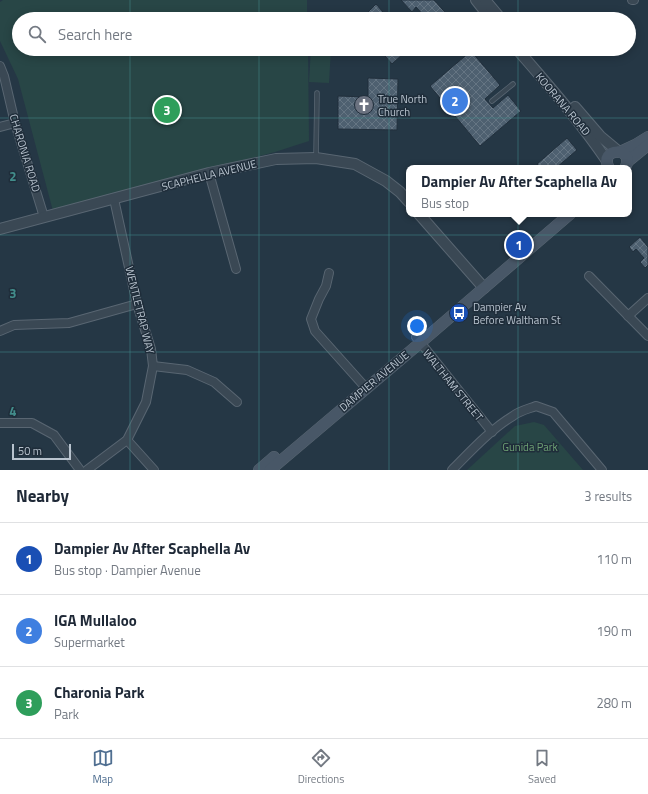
<!DOCTYPE html>
<html lang="en">
<head>
<meta charset="utf-8">
<style>
	body { margin:0; font-family:"Titillium Web",sans-serif; background:#f6f6f7; color:#1f2937 }
	.scale { position:absolute; left:12px; bottom:10px; width:59px; box-sizing:border-box; padding-left:4px; border:2px solid #b8c3ce; border-top:0; font-size:11px; line-height:14px; white-space:nowrap; color:#b8c3ce; -webkit-text-stroke:3px #1f2d3a; paint-order:stroke }
	.you { position:absolute; left:417px; top:326px; width:14px; height:14px; margin:-10px; border:3px solid #fff; border-radius:50%; background:#1a73e8; box-shadow:0 0 0 6px #1a73e833 }
	.badge { display:grid; place-items:center; width:26px; height:26px; border-radius:50%; background:#506f91; color:#fff; font-size:13px; font-weight:700 }
	.pin { position:absolute; translate:-50% -50%; border:2px solid #fff; box-shadow:0 1px 4px #0006 }
	.popup { position:absolute; left:406px; top:165px; width:226px; height:52px; box-sizing:border-box; display:grid; place-content:center; border-radius:8px; background:#fff; filter:drop-shadow(0 1px 3px #0005); font-size:13px; white-space:nowrap; color:#747a83 }
	.popup b { font-size:15px; color:#1f2937 }
	.popup::after { content:''; position:absolute; left:50%; top:100%; margin-left:-8px; border:8px solid transparent; border-top-color:#fff }
	.list { margin:0; padding:0; list-style:none }
	h2 { display:flex; justify-content:space-between; align-items:center; height:52px; margin:0; padding:0 16px; font-size:17px }
	h2 small { font-size:13px; font-weight:400; color:#747a83 }
	.list li { display:grid; grid-template-columns:26px 1fr auto; gap:12px; align-items:center; box-sizing:border-box; height:72px; padding:0 16px; border-top:1px solid #e0e1e3 }
	.list b { display:block; font-size:15px; white-space:nowrap }
	.list p { margin:0; font-size:13px; white-space:nowrap; color:#747a83 }
	.list em { font-size:13px; font-style:normal; color:#747a83 }
	.icon { flex:none; width:22px; height:22px; fill:none; stroke:currentColor; stroke-width:2; stroke-linecap:round; stroke-linejoin:round }
	.map { position:relative; flex:none; width:648px; height:470px; overflow:hidden }
	.search { position:absolute; background:#fff; box-shadow:0 2px 10px #0003; left:12px; right:12px; top:12px; height:44px; display:flex; align-items:center; gap:10px; box-sizing:border-box; padding:0 14px; border-radius:22px; color:#747a83; font-size:15px }
	.sheet { height:268px; background:#fff }
	nav { display:flex; justify-content:space-around; align-items:center; box-sizing:border-box; height:56px; border-top:1px solid #e0e1e3; background:#fff; font-size:11px; color:#747a83 }
	nav a { display:grid; justify-items:center; gap:2px }
	nav .on { color:#506f91 }
	.map>svg:first-child { display:block }
	.green { fill:#284646 }
	.building { fill:url(#building-cross-hatch); stroke:#212f3c }
	.lines { fill:none; stroke-linecap:round; stroke-linejoin:round }
	.service-casing { stroke:#596672; stroke-width:5.5 }
	.minor-casing { stroke:#596672; stroke-width:10 }
	.tertiary-casing { stroke:#596672; stroke-width:12 }
	.secondary-casing { stroke:#596672; stroke-width:12 }
	.service { stroke:#3a4854; stroke-width:4 }
	.minor { stroke:#3a4854; stroke-width:8 }
	.tertiary { stroke:#3a4854; stroke-width:10 }
	.secondary { stroke:#485767; stroke-width:11 }
	.grid { fill:none; stroke:#428d8b; stroke-width:1; stroke-opacity:0.55 }
	.labels { text-anchor:middle; dominant-baseline:central; stroke-width:3; stroke-linejoin:round; paint-order:stroke }
	.poi-label { font-size:11px; fill:#b8c3ce; stroke:#1f2d3a; text-anchor:start }
	.street-label { font-size:11px; fill:#b8c3ce; stroke:#1f2d3a }
	.park-label { font-size:11px; fill:#6da073; stroke:#1f2d3a }
	.grid-label { font-size:13px; text-anchor:middle; font-weight:bold; fill:#428d8b; stroke:#1f2d3a; stroke-width:3; stroke-linejoin:round; paint-order:stroke }
</style>
</head>
<body>
<div class="map">
<svg width="648" height="470" viewBox="0 0 648 470">
	<defs>
		<pattern id="building-cross-hatch" width="8" height="8" patternUnits="userSpaceOnUse"><rect width="8" height="8" fill="#4e6070"/><path d="M0 0l8 8M0 8l8-8" fill="none" stroke="#657583"/></pattern>
	</defs>
	<rect width="100%" height="100%" fill="#253745"/>
	<g class="green">
		<path d="M3,0H307V19H19V49H308L309,141L275,152L53,211L18,79L0,41V2Z"/>
		<path d="M311,49H331L329,83L309,82Z"/>
		<path d="M534,422L544,425L583,470H467L515,426Z"/>
	</g>
	<g class="building">
		<path d="M401,0H434L451,19H427L416,7L412,12Z"/>
		<path d="M376,4L389,19H368L365,15Z"/>
		<path d="M379,49H408L392,64Z"/>
		<path d="M471,51L500,85L485,99L493,108L508,95L521,111L480,146L430,86Z"/>
		<path d="M368,78L398,79L397,130L338,129V96L368,97Z"/>
		<path d="M567,138L577,150L556,168H540L537,164Z"/>
		<path d="M640,237L648,247V265L645,268L640,262L644,258L636,249L633,252L629,247Z"/>
	</g>
	<g class="lines">
		<defs>
			<g id="service">
				<path d="M492,101L513,84"/>
				<path d="M316,157L317,93"/>
			</g>
			<g id="minor">
				<path d="M632,0H634"/>
				<path d="M0,66L4,76L15,123L44,217"/>
				<path d="M0,127L15,123"/>
				<path d="M209,173L236,269"/>
				<path d="M329,273L326,286L319,299L311,319L315,331L366,388"/>
				<path d="M589,276L648,336"/>
				<path d="M628,316L648,298"/>
				<path d="M0,331L14,325L69,323L137,304"/>
				<path d="M416,337L492,432"/>
				<path d="M153,366L187,370L214,382L237,402"/>
				<path d="M0,423H32L54,435L80,470"/>
				<path d="M127,440L154,470"/>
				<path d="M87,470L127,440L146,402L153,366L151,349L137,304L114,199"/>
				<path d="M452,470C470,452 491,429 513,416C519,411 528,409 536,406L553,412L602,470"/>
			</g>
			<g id="tertiary">
				<path d="M476,0L491,19"/>
				<path d="M485,0L501,19"/>
				<path d="M517,49C548,85 580,121 607,161"/>
				<path d="M575,107L600,136L618,151"/>
				<path d="M419,214L484,288"/>
				<path d="M0,229L209,173L276,159L316,158L355,164L386,181L400,192L409,202"/>
			</g>
			<g id="secondary">
				<path d="M620,152L635,145L648,137"/>
				<path d="M627,162L648,145"/>
				<path d="M609,168C597,147 637,146 625,168"/>
				<path d="M259,470L274,457"/>
				<path d="M270,470L420,343L570,214"/>
			</g>
		</defs>
		<use href="#service" class="service-casing"/>
		<use href="#minor" class="minor-casing"/>
		<use href="#tertiary" class="tertiary-casing"/>
		<use href="#secondary" class="secondary-casing"/>
		<use href="#service" class="service"/>
		<use href="#minor" class="minor"/>
		<use href="#tertiary" class="tertiary"/>
		<use href="#secondary" class="secondary"/>
	</g>
	<path class="grid" d="M130,0V19M259,0V19M389,0V19M518,0V19M130,49V470M259,49V470M389,49V470M518,49V470M0,118H648M0,235H648M0,352H648"/>
	<defs>
		<symbol id="church-disc" viewBox="-11 -11 22 22"><circle r="9.5" fill="#6b7280" stroke="#1f2d3a"/><path d="M-1.2-6h2.4v3.5h3.3v2.4h-3.3V6h-2.4V-.1h-3.3v-2.4h3.3Z" fill="#fff"/></symbol>
		<symbol id="bus-disc" viewBox="-11 -11 22 22"><circle r="9.5" fill="#1a4fb4" stroke="#1f2d3a"/><path d="M-5-6H5V4H4V6H2V4H-2V6H-4V4H-5ZM-3.5-4V0h7V-4ZM-3.5 1.2v1.5H-2V1.2ZM2 1.2v1.5H3.5V1.2Z" fill="#fff"/></symbol>
	</defs>
	<g fill-rule="evenodd">
		<use href="#church-disc" x="353" y="94" width="22" height="22"/>
		<use href="#bus-disc" x="448" y="302" width="22" height="22"/>
	</g>
	<g class="labels">
		<g class="poi-label">
			<text x="378" y="99">True North<tspan x="378" dy="13">Church</tspan></text>
			<text x="473" y="307">Dampier Av<tspan x="473" dy="13">Before Waltham St</tspan></text>
		</g>
		<g class="street-label">
			<text transform="translate(563 104) rotate(50)">KOORANA ROAD</text>
			<text transform="translate(25 153) rotate(73)">CHARONIA ROAD</text>
			<text transform="translate(209 175) rotate(-14)">SCAPHELLA AVENUE</text>
			<text transform="translate(140 310) rotate(76)">WENTLETRAP WAY</text>
			<text transform="translate(374 381) rotate(-40)">DAMPIER AVENUE</text>
			<text transform="translate(453 385) rotate(51)">WALTHAM STREET</text>
		</g>
		<g class="park-label">
			<text x="530" y="447">Gunida Park</text>
		</g>
	</g>
	<g class="grid-label">
		<text x="13" y="181">2</text>
		<text x="13" y="298">3</text>
		<text x="13" y="416">4</text>
	</g>
</svg>
<div class="scale">50 m</div>
<div class="you"></div>
<div class="pin badge" style="left:519px;top:245px;background:#1a4fb4">1</div>
<div class="popup"><b>Dampier Av After Scaphella Av</b>Bus stop</div>
<div class="pin badge" style="left:455px;top:101px;background:#3f7fe0">2</div>
<div class="pin badge" style="left:167px;top:110px;background:#2e9e5b">3</div>
<div class="search"><svg class="icon" aria-label="search" viewBox="0 0 24 24"><circle cx="10" cy="10" r="6"/><path d="M15 15l6 6"/></svg>Search here</div>
</div>
<section class="sheet">
<h2>Nearby<small>3 results</small></h2>
<ul class="list">
<li><span class="badge" style="background:#1a4fb4">1</span><div><b>Dampier Av After Scaphella Av</b><p>Bus stop · Dampier Avenue</p></div><em>110 m</em></li>
<li><span class="badge" style="background:#3f7fe0">2</span><div><b>IGA Mullaloo</b><p>Supermarket</p></div><em>190 m</em></li>
<li><span class="badge" style="background:#2e9e5b">3</span><div><b>Charonia Park</b><p>Park</p></div><em>280 m</em></li>
</ul>
</section>
<nav>
<a class="on"><svg class="icon" aria-label="map" viewBox="0 0 24 24"><path d="M3 6l6-2 6 2 6-2v14l-6 2-6-2-6 2zM9 4v14M15 6v14"/></svg>Map</a>
<a><svg class="icon" aria-label="directions" viewBox="0 0 24 24"><path d="M12 3l9 9-9 9-9-9zM9 14v-3h6M13 9l2 2-2 2"/></svg>Directions</a>
<a><svg class="icon" aria-label="saved" viewBox="0 0 24 24"><path d="M7 4h10v16l-5-4-5 4z"/></svg>Saved</a>
</nav>
</body>
</html>
